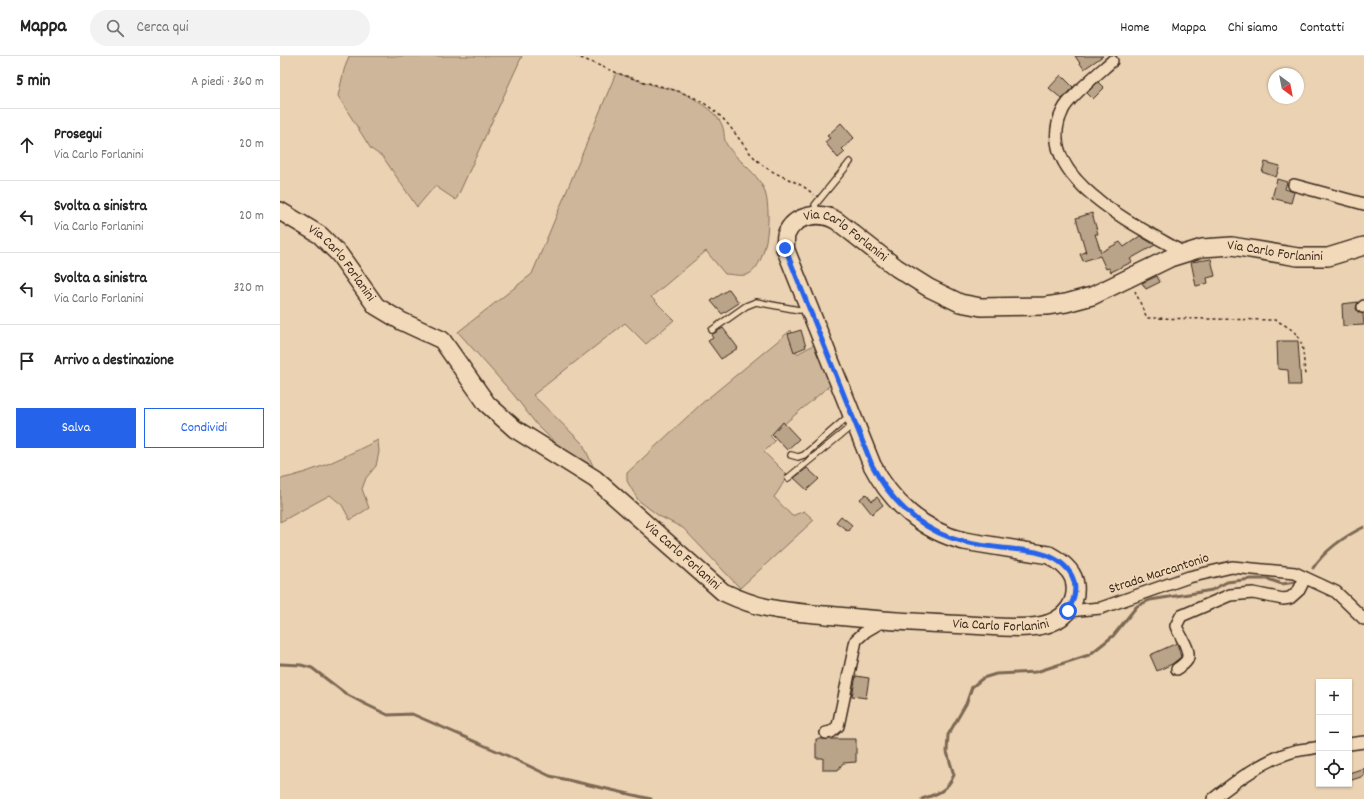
<!DOCTYPE html>
<html lang="it">
<head>
<meta charset="utf-8">
<style>
	body { margin:0; font-family:Dekko,sans-serif; background:#f2f2f2; color:#222 }
	.controls { position:absolute; right:12px; bottom:12px; display:grid; overflow:hidden; border-radius:0px; box-shadow:0 1px 3px #0004 }
	.controls button { width:36px; height:36px; display:grid; place-items:center; padding:0; border:0; border-bottom:1px solid #e0e0e0; background:#fff; color:#222; font:20px sans-serif }
	.compass { position:absolute; left:988px; top:12px; width:36px; height:36px; border-radius:50%; background:#fff; box-shadow:0 1px 3px #0004; rotate:148deg }
	.stop { position:absolute; width:12px; height:12px; margin:-9px; border:3px solid #2563eb; border-radius:50%; background:#fff }
	.stop.end { background:#2563eb; border-color:#fff; box-shadow:0 1px 4px #0008 }
	.list { margin:0; padding:0; list-style:none }
	h2 { display:flex; justify-content:space-between; align-items:center; height:52px; margin:0; padding:0 16px; font-size:17px }
	h2 small { font-size:13px; font-weight:400; color:#767676 }
	.list li { display:grid; grid-template-columns:26px 1fr auto; gap:12px; align-items:center; box-sizing:border-box; height:72px; padding:0 16px; border-top:1px solid #e0e0e0 }
	.list b { display:block; font-size:15px; white-space:nowrap }
	.list p { margin:0; font-size:13px; white-space:nowrap; color:#767676 }
	.list em { font-size:13px; font-style:normal; color:#767676 }
	.actions { display:flex; gap:8px; padding:12px 16px }
	.actions a { flex:1; padding:9px 0; border:1px solid #2563eb; border-radius:0px; text-align:center; font-size:14px; color:#2563eb }
	.actions .main { background:#2563eb; color:#fff }
	.icon { flex:none; width:22px; height:22px; fill:none; stroke:currentColor; stroke-width:2; stroke-linecap:round; stroke-linejoin:round }
	.map { position:relative; flex:none; width:1084px; height:743px; overflow:hidden }
	header { display:flex; align-items:center; gap:24px; box-sizing:border-box; height:56px; padding:0 20px; background:#fff; border-bottom:1px solid #e0e0e0 }
	header strong { font-size:19px }
	nav { display:flex; gap:22px; margin-inline-start:auto; font-size:14px }
	.search { width:280px; height:36px; background:#f2f2f2; display:flex; align-items:center; gap:10px; box-sizing:border-box; padding:0 14px; border-radius:22px; color:#767676; font-size:15px }
	main { display:flex }
	aside { flex:1; background:#fff }
	.map>svg:first-child { display:block }
	.green { fill:#ceb69a; stroke:#84705c }
	.lines { fill:none; stroke-linecap:round; stroke-linejoin:round }
	.stream { stroke:#7b6753; stroke-width:3 }
	.building { fill:#b9a389; stroke:#3b2a1e }
	.lane-casing { stroke:#3b2a1e; stroke-width:8 }
	.street-casing { stroke:#3b2a1e; stroke-width:14 }
	.primary-casing { stroke:#3b2a1e; stroke-width:20 }
	.path { stroke:#3b2a1e; stroke-width:1.5; stroke-dasharray:3 3; stroke-linecap:butt }
	.lane { stroke:#f2d9b9; stroke-width:5.5 }
	.street { stroke:#f2d9b9; stroke-width:11 }
	.primary { stroke:#f2d9b9; stroke-width:17 }
	.route { stroke:#2563eb; stroke-width:5 }
	.labels { text-anchor:middle; dominant-baseline:central; stroke-width:3; stroke-linejoin:round; paint-order:stroke }
	.street-label { font-size:14px; fill:#3b2a1e; stroke:#f2d9b9 }
</style>
</head>
<body>
<header>
<strong>Mappa</strong>
<div class="search"><svg class="icon" aria-label="search" viewBox="0 0 24 24"><circle cx="10" cy="10" r="6"/><path d="M15 15l6 6"/></svg>Cerca qui</div>
<nav><a>Home</a><a>Mappa</a><a>Chi siamo</a><a>Contatti</a></nav>
</header>
<main>
<aside>
<h2>5 min<small>A piedi · 360 m</small></h2>
<ul class="list">
<li><svg class="icon" aria-label="ahead" viewBox="0 0 24 24"><path d="M12 20V5M6 11l6-6 6 6"/></svg><div><b>Prosegui</b><p>Via Carlo Forlanini</p></div><em>20 m</em></li>
<li><svg class="icon" aria-label="left" viewBox="0 0 24 24"><path d="M17 20v-9H6M10 6l-5 5 5 5"/></svg><div><b>Svolta a sinistra</b><p>Via Carlo Forlanini</p></div><em>20 m</em></li>
<li><svg class="icon" aria-label="left" viewBox="0 0 24 24"><path d="M17 20v-9H6M10 6l-5 5 5 5"/></svg><div><b>Svolta a sinistra</b><p>Via Carlo Forlanini</p></div><em>320 m</em></li>
<li><svg class="icon" aria-label="arrive" viewBox="0 0 24 24"><path d="M6 21V4h12l-3 4 3 4H6"/></svg><div><b>Arrivo a destinazione</b></div></li>
</ul>
<div class="actions"><a class="main">Salva</a><a>Condividi</a></div>
</aside>
<div class="map">
<svg width="1084" height="743" viewBox="0 0 1084 743">
	<rect width="100%" height="100%" fill="#ebd2b3"/>
	<filter id="ink" filterUnits="userSpaceOnUse"><feTurbulence type="fractalNoise" baseFrequency=".025" numOctaves="2"/><feDisplacementMap in="SourceGraphic" scale="8" xChannelSelector="R" yChannelSelector="G"/><feConvolveMatrix kernelMatrix="1 2 1 2 8 2 1 2 1" color-interpolation-filters="sRGB"/></filter>
	<g filter="url(#ink)">
		<g class="green">
			<path d="M69,0H242L176,144L155,130L137,151L103,101L91,93L58,40L64,14Z"/>
			<path d="M336,17C349,21 363,26 376,30C381,32 386,31 391,33C402,36 414,42 423,49C430,54 439,61 442,69C445,75 443,83 447,89C457,105 475,114 484,133C492,152 489,207 469,218C462,221 452,218 445,218L426,195L371,241L394,264L366,288L345,267L253,339L303,388L313,410L282,393L257,369L233,338L178,276L252,218Z"/>
			<path d="M511,274L517,298L541,285L555,325L490,380L495,385L484,396L508,420C502,427 500,434 494,441L512,460L524,455L534,464L460,532L403,472L379,460L358,444L347,425V417L421,348Z"/>
			<path d="M98,384L99,396L96,410L86,422L82,433L89,452L70,464L62,449L50,439L0,466V423C32,417 68,399 98,384Z"/>
		</g>
		<g class="lines">
			<g class="stream">
				<path d="M1033,512C1046,493 1063,481 1084,471"/>
				<path d="M0,608L21,609L32,612L66,638L85,648L108,659L132,658L226,699L270,720L371,743"/>
				<path d="M642,743C658,738 667,735 674,719L667,696L668,679L686,648L692,631L703,622L716,618L756,616L809,599L833,580L857,550L870,544L915,537L932,534L947,526L971,523H988L1002,528L1016,526"/>
			</g>
		</g>
		<g class="building">
			<path d="M795,0H823L804,13Z"/>
			<path d="M781,19L793,31L782,43L769,32Z"/>
			<path d="M818,26L824,32L813,43L807,37Z"/>
			<path d="M561,67L574,82L562,93L565,96L558,102L545,86L550,82L547,80Z"/>
			<path d="M985,106L1000,110L996,121L982,116Z"/>
			<path d="M997,123L1007,126L1005,133L1014,136L1011,147L992,142Z"/>
			<path d="M812,157L818,178H815L821,196L840,186L844,191L860,180L875,189L850,203L852,206L831,216L829,212L826,213L820,200L803,205L800,198L806,196L796,162Z"/>
			<path d="M931,203L935,220L927,222L928,227L916,230L911,206Z"/>
			<path d="M877,220L880,226L866,233L862,227Z"/>
			<path d="M449,233L459,247L442,258L431,245Z"/>
			<path d="M1078,246L1076,252L1078,256L1083,258L1084,269L1063,270L1062,248Z"/>
			<path d="M443,272L458,292L441,303L428,285L433,282L431,279Z"/>
			<path d="M521,274L526,291L514,296L508,278Z"/>
			<path d="M997,285H1018L1021,329H1009L1008,314L998,313Z"/>
			<path d="M503,366L519,383L507,394L492,378Z"/>
			<path d="M527,412L539,423L527,434L514,422Z"/>
			<path d="M586,438L592,445L597,441L603,449L592,458L580,443Z"/>
			<path d="M561,460L572,469L568,475L556,466Z"/>
			<path d="M897,587L901,601L892,608L877,615L870,599Z"/>
			<path d="M576,620L589,622L586,642L572,640Z"/>
			<path d="M536,683H576V706L563,707L558,714H543V702H536Z"/>
			<path d="M1084,712V720L1069,725V717Z"/>
		</g>
		<g class="lines">
			<defs>
				<g id="lane">
					<path d="M538,158L535,149L570,106"/>
					<path d="M432,274L466,250L476,246L519,254L528,253"/>
					<path d="M511,399L518,401L524,399L570,359"/>
					<path d="M508,422L574,368"/>
				</g>
				<g id="street">
					<path d="M832,5C821,15 788,42 783,54C749,121 860,171 904,197"/>
					<path d="M1014,129L1084,148"/>
					<path d="M1083,251L1084,250"/>
					<path d="M788,555L821,552L909,521L952,511L1015,517L1056,536L1084,563"/>
					<path d="M897,613C900,611 905,607 907,604C912,594 899,579 896,570L901,560L950,539L973,537L1003,543L1010,542L1019,534L1025,522"/>
					<path d="M546,677L551,676L558,670L576,584L586,575L603,565"/>
					<path d="M1069,688L1084,686"/>
					<path d="M933,743C956,725 985,703 1015,695C1023,693 1031,693 1039,691"/>
				</g>
				<g id="primary">
					<path id="s1" d="M0,155L40,179L59,198L96,250L121,265L162,284L207,348L235,373L315,423L443,536C458,543 472,549 489,552C507,556 527,557 546,559C594,564 641,567 689,569C710,570 751,575 770,567C786,561 797,547 795,529C794,515 780,505 769,499L684,485C643,475 611,446 592,409L505,192C506,188 505,183 506,179C514,158 541,155 557,165L617,212L649,232L680,247L701,251L766,250L786,247L812,240L890,202L922,192L952,190L1018,201H1048L1084,190"/>
				</g>
			</defs>
			<use href="#lane" class="lane-casing"/>
			<use href="#street" class="street-casing"/>
			<use href="#primary" class="primary-casing"/>
			<g class="path">
				<path d="M295,0C313,6 330,15 349,21C382,33 409,32 438,58C454,72 463,92 479,106C495,121 518,123 534,139"/>
				<path d="M855,235L867,262L995,264C1026,279 1022,287 1025,319"/>
			</g>
			<use href="#lane" class="lane"/>
			<use href="#street" class="street"/>
			<use href="#primary" class="primary"/>
		</g>
	</g>
	<g class="lines" filter="url(#ink)">
		<path class="route" d="M505,192L592,409C608,441 636,470 671,482C697,491 728,492 756,496C786,503 806,524 788,555"/>
	</g>
	<g class="labels">
		<g class="street-label">
			<text stroke="none"><textPath href="#s1" startOffset="1544">Via Carlo Forlanini</textPath></text>
			<text stroke="none"><textPath href="#s1" startOffset="2006">Via Carlo Forlanini</textPath></text>
			<text stroke="none"><textPath href="#s1" startOffset="82">Via Carlo Forlanini</textPath></text>
			<text stroke="none"><textPath href="#s1" startOffset="538">Via Carlo Forlanini</textPath></text>
			<text transform="translate(879 518) rotate(-18)">Strada Marcantonio</text>
			<text stroke="none"><textPath href="#s1" startOffset="874">Via Carlo Forlanini</textPath></text>
		</g>
	</g>
</svg>
<div class="controls">
<button>+</button>
<button>−</button>
<button><svg class="icon" aria-label="locate" viewBox="0 0 24 24"><circle cx="12" cy="12" r="6"/><path d="M12 2v4M12 18v4M2 12h4M18 12h4"/></svg></button>
</div>
<svg class="compass" viewBox="-18 -18 36 36"><path d="M0-13l5 13h-10z" fill="#e53935"/><path d="M0 13l5-13h-10z" fill="#767676"/></svg>
<div class="stop" style="left:788px;top:555px"></div>
<div class="stop end" style="left:505px;top:192px"></div>
</div>
</main>
</body>
</html>
